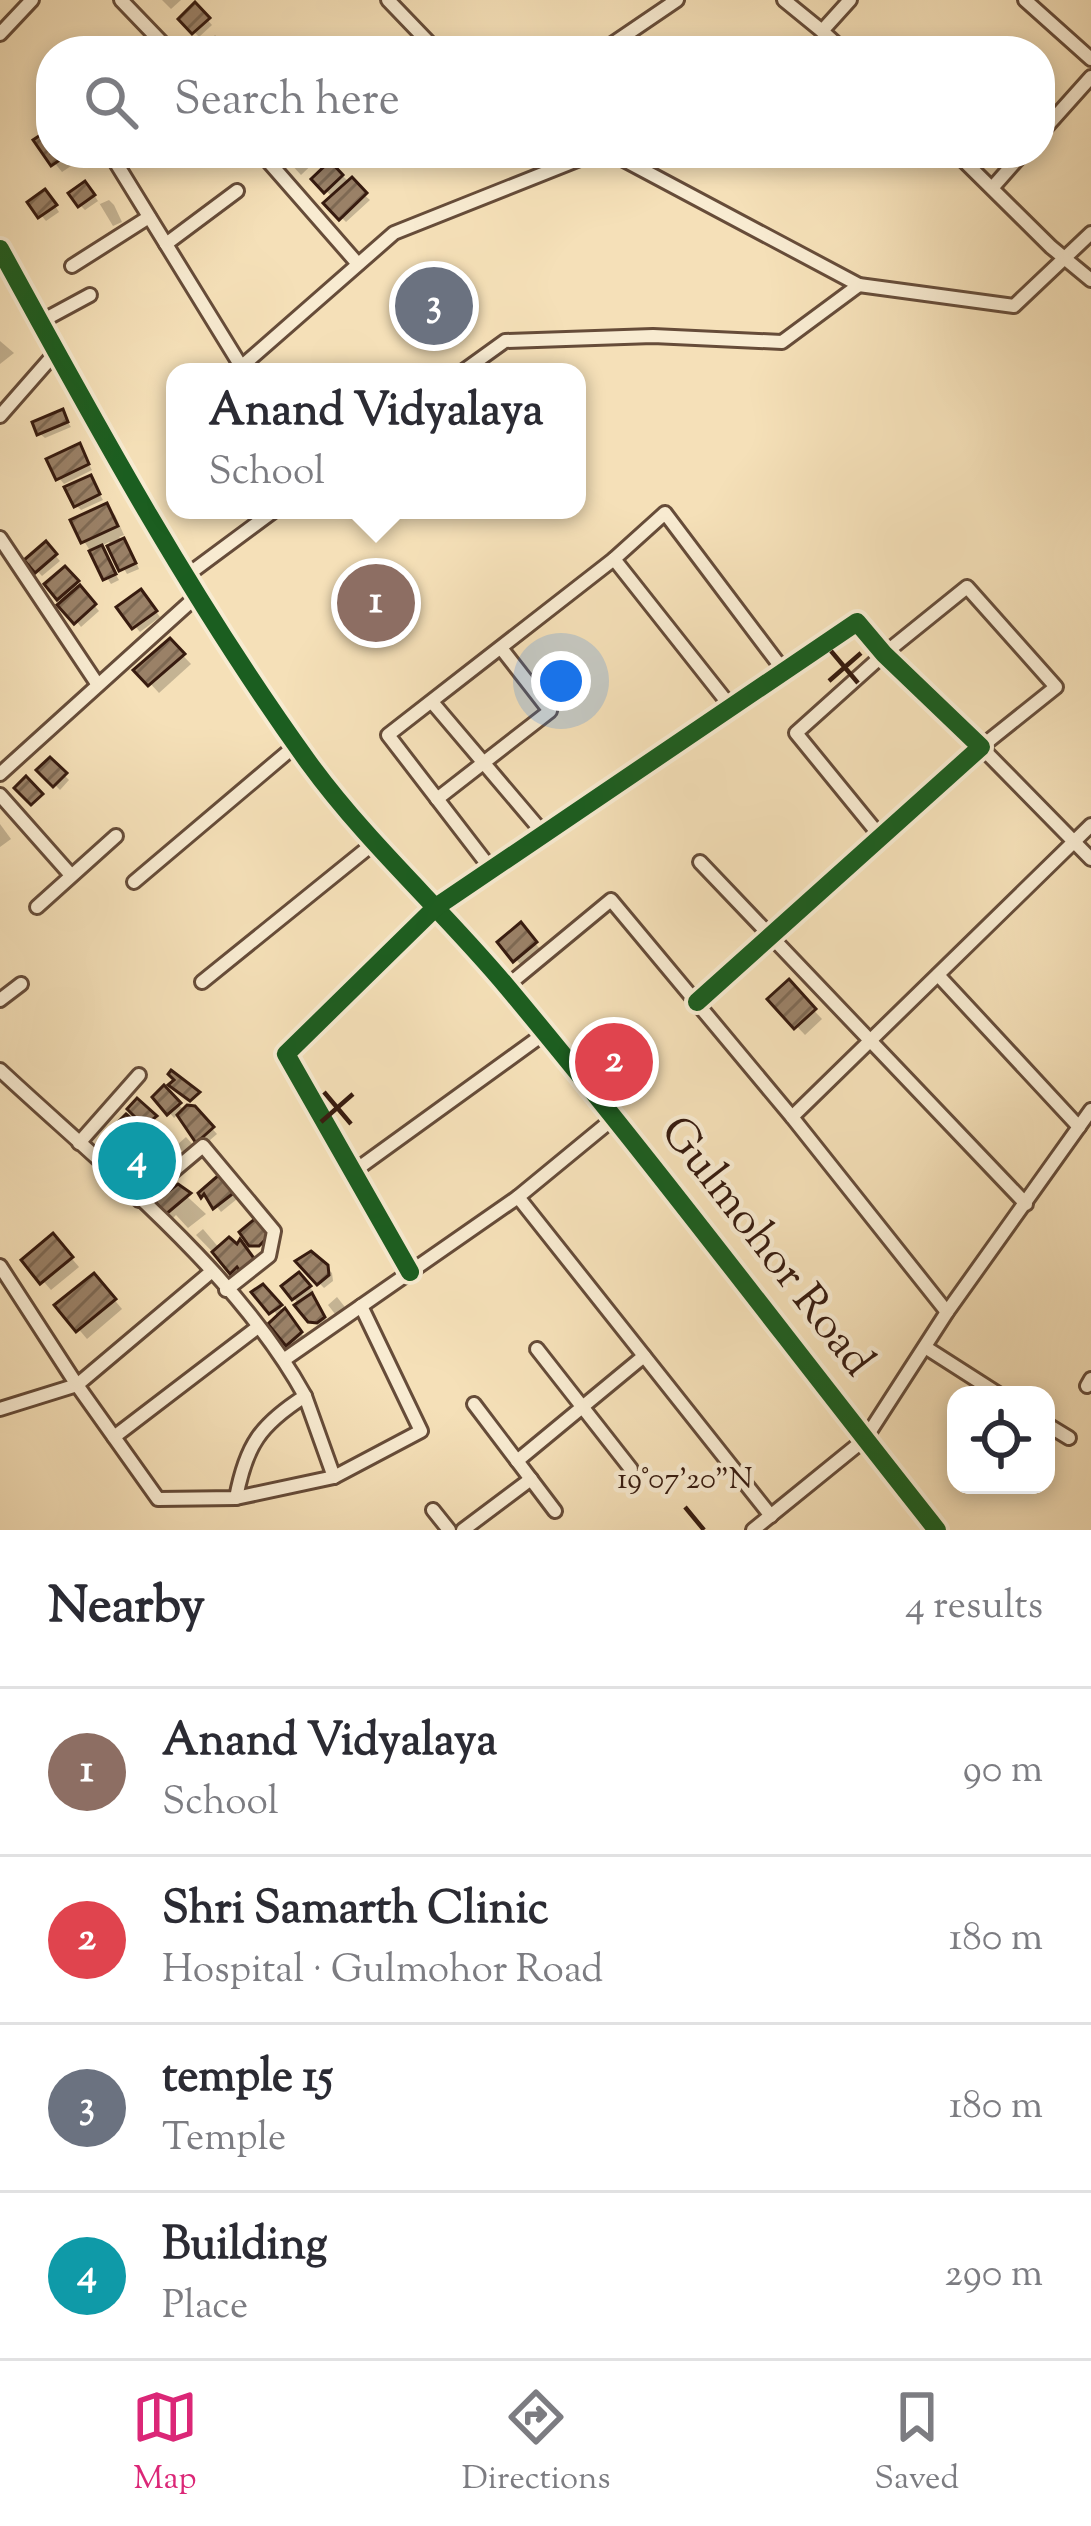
<!DOCTYPE html>
<html lang="en">
<head>
<meta charset="utf-8">
<style>
	body { margin:0; font-family:"Sorts Mill Goudy",serif; background:#f2f2f3; color:#2b2b33 }
	.controls { position:absolute; right:36px; bottom:36px; display:grid; overflow:hidden; border-radius:24px; box-shadow:0 6px 18px #0003 }
	.controls button { width:108px; height:108px; display:grid; place-items:center; padding:0; border:0; border-bottom:3px solid #e1e1e2; background:#fff; color:#2b2b33; font:60px sans-serif }
	.you { position:absolute; left:561px; top:681px; width:42px; height:42px; margin:-30px; border:9px solid #fff; border-radius:50%; background:#1a73e8; box-shadow:0 0 0 18px #1a73e833 }
	.badge { display:grid; place-items:center; width:78px; height:78px; border-radius:50%; background:#db2777; color:#fff; font-size:39px; font-weight:700 }
	.pin { position:absolute; translate:-50% -50%; border:6px solid #fff; box-shadow:0 3px 12px #0006 }
	.popup { position:absolute; left:166px; top:363px; width:420px; height:156px; box-sizing:border-box; display:grid; place-content:center; border-radius:24px; background:#fff; filter:drop-shadow(0 3px 9px #0005); font-size:39px; white-space:nowrap; color:#7c7c81 }
	.popup b { font-size:45px; color:#2b2b33 }
	.popup::after { content:''; position:absolute; left:50%; top:100%; margin-left:-24px; border:24px solid transparent; border-top-color:#fff }
	.list { margin:0; padding:0; list-style:none }
	h2 { display:flex; justify-content:space-between; align-items:center; height:156px; margin:0; padding:0 48px; font-size:51px }
	h2 small { font-size:39px; font-weight:400; color:#7c7c81 }
	.list li { display:grid; grid-template-columns:78px 1fr auto; gap:36px; align-items:center; box-sizing:border-box; height:168px; padding:0 48px; border-top:3px solid #e1e1e2 }
	.list b { display:block; font-size:45px; white-space:nowrap }
	.list p { margin:0; font-size:39px; white-space:nowrap; color:#7c7c81 }
	.list em { font-size:39px; font-style:normal; color:#7c7c81 }
	.icon { flex:none; width:66px; height:66px; fill:none; stroke:currentColor; stroke-width:2; stroke-linecap:round; stroke-linejoin:round }
	.map { position:relative; flex:none; width:1091px; height:1530px; overflow:hidden }
	.search { position:absolute; background:#fff; box-shadow:0 6px 18px #0003; left:36px; right:36px; top:36px; height:132px; display:flex; align-items:center; gap:30px; box-sizing:border-box; padding:0 42px; border-radius:48px; color:#7c7c81; font-size:45px }
	.sheet { height:828px; background:#fff }
	nav { display:flex; justify-content:space-around; align-items:center; box-sizing:border-box; height:168px; border-top:3px solid #e1e1e2; background:#fff; font-size:33px; color:#7c7c81 }
	nav a { display:grid; justify-items:center; gap:6px }
	nav .on { color:#db2777 }
	.map>svg:first-child { display:block }
	.shadow { fill:#0003 }
	.building { fill:url(#building-hatch); stroke:#371b0f; stroke-width:3 }
	.lines { fill:none; stroke-linecap:round; stroke-linejoin:round }
	.minor-casing { stroke:#664c39; stroke-width:18 }
	.tertiary-casing { stroke:#664c39; stroke-width:21 }
	.minor { stroke:#f8ebd1; stroke-width:12 }
	.tertiary { stroke:#f8ebd1; stroke-width:15 }
	.cycleway-casing { stroke:#f8ebd1; stroke-width:26 }
	.cycleway { stroke:#1b5e20; stroke-width:18 }
	.ticks { fill:none; stroke:#371b0f; stroke-width:4.5 }
	.labels { text-anchor:middle; dominant-baseline:central; stroke-width:9; stroke-linejoin:round; paint-order:stroke }
	.street-label { font-size:45px; fill:#371b0f; stroke:#f8ebd1 }
	.ticks-label { font-size:30px; text-anchor:middle; fill:#371b0f; stroke:#f8ebd1; stroke-width:9; stroke-linejoin:round; paint-order:stroke }
</style>
</head>
<body>
<div class="map">
<svg width="1091" height="1530" viewBox="0 0 1091 1530">
	<defs>
		<pattern id="building-hatch" width="6" height="6" patternUnits="userSpaceOnUse" patternTransform="scale(3)"><rect width="6" height="6" fill="#9a8167"/><path d="M-1 1l2-2M0 6l6-6M5 7l2-2" fill="none" stroke="#7e6953"/></pattern>
	</defs>
	<rect width="100%" height="100%" fill="#f5e0b8"/>
	<filter id="stains"><feTurbulence type="fractalNoise" baseFrequency=".00167" numOctaves="4"/><feColorMatrix values="0 0 0 0 .2 0 0 0 0 .09 0 0 0 0 .02 0 0 0 .5 -.17"/></filter>
	<radialGradient id="worn" r=".72"><stop offset=".6" stop-color="#630" stop-opacity="0"/><stop offset="1" stop-color="#630" stop-opacity=".3"/></radialGradient>
	<g class="shadow">
		<path d="M162,0H181L171,9Z"/>
		<path d="M195,6L212,25L199,37L182,19Z"/>
		<path d="M215,35L220,40L230,51H202Z"/>
		<path d="M51,132V153H83L90,163L83,158L62,172L37,141Z"/>
		<path d="M281,153H321L323,154L301,175Z"/>
		<path d="M330,165L370,200L346,222L327,203L333,198L315,179Z"/>
		<path d="M90,189L100,204L109,200L114,205L122,222L113,226L98,201L85,210L80,205Z"/>
		<path d="M50,198L59,212L46,221L31,203Z"/>
		<path d="M0,341L14,353L0,364Z"/>
		<path d="M62,413L71,427L45,438L39,433Z"/>
		<path d="M79,447L92,470L64,484L59,478Z"/>
		<path d="M90,478L103,500L81,510L76,505Z"/>
		<path d="M106,506L115,515L124,535L119,537L129,546L139,569L127,574L109,542L99,547L119,580L111,584L84,541Z"/>
		<path d="M46,545L60,561L42,576L28,561Z"/>
		<path d="M65,570L99,611L81,627L48,584Z"/>
		<path d="M146,598L160,617L140,632L120,608Z"/>
		<path d="M170,642L191,664L159,693L138,670Z"/>
		<path d="M50,761L69,780L60,790L41,770Z"/>
		<path d="M0,824L11,839L0,847Z"/>
		<path d="M521,926L540,949L520,964L501,942Z"/>
		<path d="M789,984L822,1019L805,1035L771,999Z"/>
		<path d="M623,1049L640,1066L612,1090L594,1071Z"/>
		<path d="M164,1090L185,1111L194,1109L217,1134L203,1146L179,1113L174,1118L156,1097Z"/>
		<path d="M126,1118L154,1144L158,1140L182,1164L173,1173L149,1145L141,1153L152,1165L145,1180L108,1146L117,1138L129,1149L122,1156L129,1163L143,1150L119,1126Z"/>
		<path d="M186,1137L193,1145L184,1153L177,1145Z"/>
		<path d="M219,1178L237,1199L221,1212L205,1191Z"/>
		<path d="M178,1188L206,1214L188,1228L176,1215L173,1218L159,1202Z"/>
		<path d="M203,1229L220,1249L259,1267L237,1277L196,1235Z"/>
		<path d="M61,1246L79,1267L51,1290L25,1260Z"/>
		<path d="M311,1254L332,1273L333,1281L324,1288L299,1262Z"/>
		<path d="M299,1276L314,1292L310,1295L328,1323L323,1327L310,1320L285,1286Z"/>
		<path d="M102,1285L122,1309L87,1339L59,1306Z"/>
		<path d="M263,1287L305,1338L293,1349L272,1324L278,1318Z"/>
		<path d="M337,1297L348,1311L339,1319L328,1305Z"/>
	</g>
	<g class="building">
		<path d="M195,2L210,18L192,34L178,19Z"/>
		<path d="M51,128V153H70L51,166L33,140Z"/>
		<path d="M330,161L343,175L324,193L311,179Z"/>
		<path d="M352,177L367,193L339,220L323,203Z"/>
		<path d="M85,181L95,195L78,207L68,193Z"/>
		<path d="M45,189L57,205L38,218L27,202Z"/>
		<path d="M63,409L68,422L37,435L32,422Z"/>
		<path d="M80,443L89,464L56,480L46,459Z"/>
		<path d="M91,475L100,494L74,507L64,487Z"/>
		<path d="M107,503L118,526L81,543L70,520Z"/>
		<path d="M124,538L136,563L119,571L107,546Z"/>
		<path d="M46,541L57,554L35,573L24,560Z"/>
		<path d="M102,545L116,574L103,580L89,551Z"/>
		<path d="M65,566L79,581L57,600L44,584Z"/>
		<path d="M80,585L96,604L74,624L57,605Z"/>
		<path d="M141,589L157,611L132,629L116,607Z"/>
		<path d="M170,638L185,654L148,686L133,670Z"/>
		<path d="M50,757L67,773L53,787L36,770Z"/>
		<path d="M26,776L43,794L31,805L14,788Z"/>
		<path d="M521,922L537,942L513,962L497,942Z"/>
		<path d="M789,979L816,1009L794,1029L767,999Z"/>
		<path d="M607,1038L617,1050L624,1045L634,1057L601,1083L590,1070L598,1064L589,1053Z"/>
		<path d="M171,1070L200,1092L190,1101L168,1085L174,1080L168,1074Z"/>
		<path d="M164,1085L181,1103L167,1115L152,1097Z"/>
		<path d="M137,1098L157,1116L144,1126L127,1109Z"/>
		<path d="M187,1105L195,1106L214,1127L196,1143L177,1115Z"/>
		<path d="M126,1114L150,1135L137,1147L114,1126Z"/>
		<path d="M158,1136L180,1157L166,1170L147,1147Z"/>
		<path d="M141,1148L149,1158L143,1165L146,1169L138,1177L125,1164Z"/>
		<path d="M220,1174L235,1192L213,1209L204,1194L201,1198L198,1193Z"/>
		<path d="M178,1184L191,1193L165,1215L155,1201Z"/>
		<path d="M257,1217L270,1235L259,1246H249L239,1232Z"/>
		<path d="M53,1233L73,1257L40,1284L21,1260Z"/>
		<path d="M229,1237L237,1244L240,1239L256,1261L242,1274L237,1267L230,1274L212,1252Z"/>
		<path d="M311,1251L328,1265L329,1275L317,1285L295,1261Z"/>
		<path d="M299,1272L311,1286L292,1300L281,1286Z"/>
		<path d="M94,1273L116,1299L76,1332L54,1305Z"/>
		<path d="M263,1284L282,1305L269,1314L251,1292Z"/>
		<path d="M312,1293L325,1317L317,1323L308,1322L294,1305Z"/>
		<path d="M285,1308L302,1332L286,1346L268,1324Z"/>
	</g>
	<g class="lines">
		<defs>
			<g id="minor">
				<path d="M121,0L170,51"/>
				<path d="M388,0L437,51"/>
				<path d="M784,0L822,31"/>
				<path d="M1025,0L1091,59"/>
				<path d="M0,34L32,0"/>
				<path d="M602,51L677,0"/>
				<path d="M844,51L822,31L850,0"/>
				<path d="M1040,134L1091,77"/>
				<path d="M110,153L244,371"/>
				<path d="M261,153L358,264"/>
				<path d="M611,153L859,285L1014,306L1091,233"/>
				<path d="M956,153L1051,247L1091,280"/>
				<path d="M993,187L1023,153"/>
				<path d="M166,244L237,191"/>
				<path d="M72,266L149,217"/>
				<path d="M40,322L90,295"/>
				<path d="M241,367L394,233L595,153"/>
				<path d="M462,372L505,341L653,336L782,342L859,285"/>
				<path d="M0,416L57,351"/>
				<path d="M0,538L98,685"/>
				<path d="M614,559L665,513L784,671"/>
				<path d="M186,576L275,510"/>
				<path d="M432,702L544,834"/>
				<path d="M0,774L198,595"/>
				<path d="M0,795L70,874"/>
				<path d="M437,799L550,711L501,648"/>
				<path d="M880,836L796,733L884,654L967,587L1056,687L981,747L1091,859"/>
				<path d="M700,862L1026,1204"/>
				<path d="M491,869L388,735L614,559L731,707"/>
				<path d="M134,882L296,745"/>
				<path d="M37,907L116,836"/>
				<path d="M938,975L1079,1127"/>
				<path d="M202,982L374,843"/>
				<path d="M507,986L611,900L792,1117L947,1312"/>
				<path d="M0,1000L21,984"/>
				<path d="M0,1070C103,1166 237,1272 305,1396"/>
				<path d="M792,1117L1091,825"/>
				<path d="M614,1118L518,1197L771,1516"/>
				<path d="M79,1143L139,1075"/>
				<path d="M353,1172L545,1033"/>
				<path d="M139,1200L203,1146L274,1231L269,1256L226,1290"/>
				<path d="M0,1266L77,1385L158,1499L236,1498C246,1445 260,1425 305,1396L334,1477"/>
				<path d="M410,1272L286,1054L436,907L857,622L884,654L981,747L697,1002"/>
				<path d="M925,1347L1000,1395"/>
				<path d="M537,1349L631,1469"/>
				<path d="M285,1359L518,1197"/>
				<path d="M1087,1386L1091,1379"/>
				<path d="M474,1404L555,1511"/>
				<path d="M0,1409L77,1385L211,1272"/>
				<path d="M1046,1424L1069,1438"/>
				<path d="M114,1437L258,1327"/>
				<path d="M517,1461L644,1356"/>
				<path d="M236,1498L334,1477L421,1431L361,1306"/>
				<path d="M433,1510L449,1530"/>
				<path d="M463,1530L531,1479"/>
				<path d="M753,1530L865,1439L947,1312L1091,1110"/>
			</g>
			<path id="tertiary" d="M0,249C96,425 192,601 309,763C368,844 444,911 508,988C656,1165 794,1350 937,1530"/>
		</defs>
		<use href="#minor" class="minor-casing"/>
		<use href="#tertiary" class="tertiary-casing"/>
		<use href="#minor" class="minor"/>
		<use href="#tertiary" class="tertiary"/>
		<defs>
			<g id="cycleway">
				<path d="M0,249C96,425 192,601 309,763C368,844 444,911 508,988C656,1165 794,1350 937,1530"/>
				<path d="M410,1272L286,1054L436,907L857,622L884,654L981,747L697,1002"/>
			</g>
		</defs>
		<use href="#cycleway" class="cycleway-casing"/>
		<use href="#cycleway" class="cycleway"/>
	</g>
	<path class="ticks" d="M831,651L858,683M829,681L861,653M324,1092L351,1124M321,1122L353,1094M685,1507L704,1530"/>
	<g class="labels">
		<g class="street-label">
			<text transform="translate(765 1248) rotate(52)">Gulmohor Road</text>
		</g>
	</g>
	<g class="ticks-label">
		<text x="685" y="1488">19°07'20"N</text>
	</g>
	<rect width="100%" height="100%" filter="url(#stains)"/>
	<rect width="100%" height="100%" fill="url(#worn)"/>
</svg>
<div class="controls">
<button><svg class="icon" aria-label="locate" viewBox="0 0 24 24"><circle cx="12" cy="12" r="6"/><path d="M12 2v4M12 18v4M2 12h4M18 12h4"/></svg></button>
</div>
<div class="you"></div>
<div class="pin badge" style="left:376px;top:603px;background:#8d6e63">1</div>
<div class="popup"><b>Anand Vidyalaya</b>School</div>
<div class="pin badge" style="left:614px;top:1062px;background:#e0444e">2</div>
<div class="pin badge" style="left:434px;top:306px;background:#6b7280">3</div>
<div class="pin badge" style="left:137px;top:1161px;background:#0f9aa8">4</div>
<div class="search"><svg class="icon" aria-label="search" viewBox="0 0 24 24"><circle cx="10" cy="10" r="6"/><path d="M15 15l6 6"/></svg>Search here</div>
</div>
<section class="sheet">
<h2>Nearby<small>4 results</small></h2>
<ul class="list">
<li><span class="badge" style="background:#8d6e63">1</span><div><b>Anand Vidyalaya</b><p>School</p></div><em>90 m</em></li>
<li><span class="badge" style="background:#e0444e">2</span><div><b>Shri Samarth Clinic</b><p>Hospital · Gulmohor Road</p></div><em>180 m</em></li>
<li><span class="badge" style="background:#6b7280">3</span><div><b>temple 15</b><p>Temple</p></div><em>180 m</em></li>
<li><span class="badge" style="background:#0f9aa8">4</span><div><b>Building</b><p>Place</p></div><em>290 m</em></li>
</ul>
</section>
<nav>
<a class="on"><svg class="icon" aria-label="map" viewBox="0 0 24 24"><path d="M3 6l6-2 6 2 6-2v14l-6 2-6-2-6 2zM9 4v14M15 6v14"/></svg>Map</a>
<a><svg class="icon" aria-label="directions" viewBox="0 0 24 24"><path d="M12 3l9 9-9 9-9-9zM9 14v-3h6M13 9l2 2-2 2"/></svg>Directions</a>
<a><svg class="icon" aria-label="saved" viewBox="0 0 24 24"><path d="M7 4h10v16l-5-4-5 4z"/></svg>Saved</a>
</nav>
</body>
</html>
